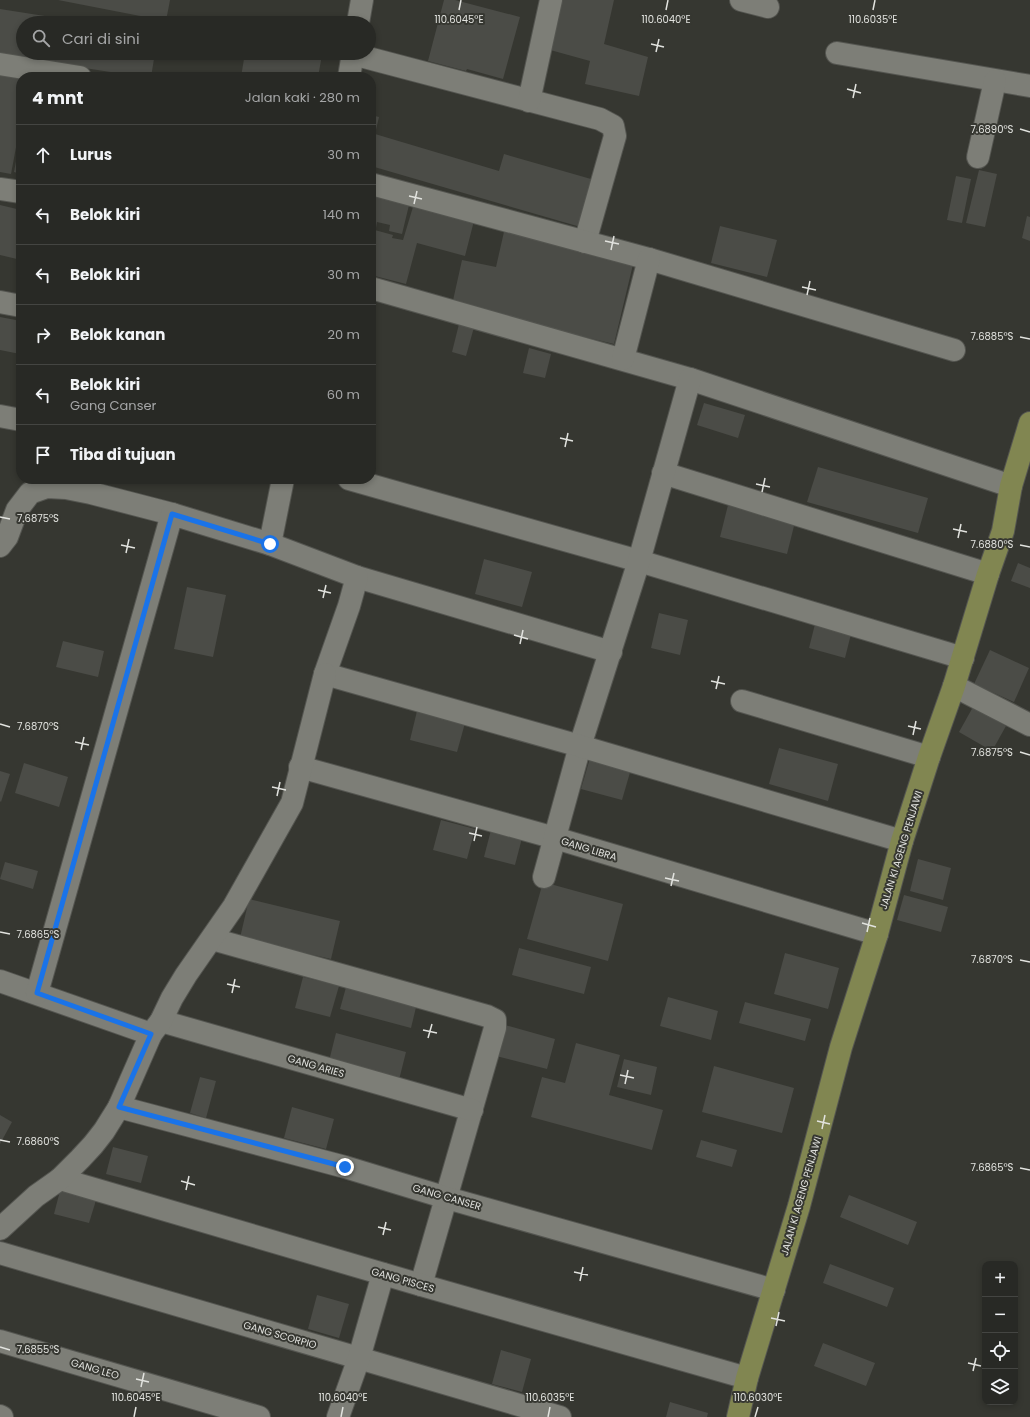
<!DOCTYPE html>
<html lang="id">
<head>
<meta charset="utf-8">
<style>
	body { margin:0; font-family:Poppins,sans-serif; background:#30312d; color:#f1f3f6 }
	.controls { position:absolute; right:12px; bottom:12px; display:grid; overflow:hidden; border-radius:8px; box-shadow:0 2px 6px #0003 }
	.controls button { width:36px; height:36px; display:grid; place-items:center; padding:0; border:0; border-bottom:1px solid #444542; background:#282925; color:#f1f3f6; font:20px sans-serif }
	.stop { position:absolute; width:12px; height:12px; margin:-9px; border:3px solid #1a73e8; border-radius:50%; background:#fff }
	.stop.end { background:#1a73e8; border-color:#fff; box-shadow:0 1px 4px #0008 }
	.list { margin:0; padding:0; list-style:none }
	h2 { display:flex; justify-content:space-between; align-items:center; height:52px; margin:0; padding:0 16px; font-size:17px }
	h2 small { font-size:13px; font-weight:400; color:#a5a6a7 }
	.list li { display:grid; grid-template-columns:26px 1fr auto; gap:12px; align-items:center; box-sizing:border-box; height:60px; padding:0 16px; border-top:1px solid #444542 }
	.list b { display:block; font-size:15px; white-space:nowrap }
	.list p { margin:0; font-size:13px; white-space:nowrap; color:#a5a6a7 }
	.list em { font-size:13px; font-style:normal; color:#a5a6a7 }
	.icon { flex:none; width:22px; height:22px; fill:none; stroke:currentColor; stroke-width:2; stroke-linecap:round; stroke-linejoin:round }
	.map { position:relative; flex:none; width:1030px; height:1417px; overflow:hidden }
	.search { position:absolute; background:#282925; box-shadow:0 2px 6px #0003; left:16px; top:16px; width:360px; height:44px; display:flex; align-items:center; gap:10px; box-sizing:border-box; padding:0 14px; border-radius:22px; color:#a5a6a7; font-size:15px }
	.panel { position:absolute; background:#282925; box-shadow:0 2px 6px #0003; left:16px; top:72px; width:360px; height:412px; border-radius:16px }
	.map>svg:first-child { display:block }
	.building { fill:#4b4c47 }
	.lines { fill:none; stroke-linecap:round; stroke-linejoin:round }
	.minor-casing { stroke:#545550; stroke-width:24 }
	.major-casing { stroke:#545550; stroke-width:24 }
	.minor { stroke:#7d7e77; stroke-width:22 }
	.major { stroke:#818651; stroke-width:22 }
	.route { stroke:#1a73e8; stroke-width:5 }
	.ticks { fill:none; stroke:#e2e3df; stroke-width:1.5 }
	.labels { text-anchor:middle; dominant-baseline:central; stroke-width:4; stroke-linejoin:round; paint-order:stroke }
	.street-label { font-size:10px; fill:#e2e3df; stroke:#363731 }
	.ticks-label { font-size:10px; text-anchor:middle; fill:#e2e3df; stroke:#363731; stroke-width:4; stroke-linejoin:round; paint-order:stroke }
</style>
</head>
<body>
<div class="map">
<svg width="1030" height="1417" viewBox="0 0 1030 1417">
	<rect width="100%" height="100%" fill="#363731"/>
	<g class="building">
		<path d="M58,0H170L166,21Z"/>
		<path d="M444,0H455L520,17L503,79L467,69L466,71L428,61Z"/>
		<path d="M554,0H614L604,44L648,57L639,96L585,84L590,61L543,48Z"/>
		<path d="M0,9L83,22L23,23V53H155L151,77H143L0,55Z"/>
		<path d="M245,53H314L322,55L318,77H241Z"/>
		<path d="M0,65L21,77V121L11,174L0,172Z"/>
		<path d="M371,115L379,117L375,134L499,171L504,154L598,181L584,228L371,166Z"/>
		<path d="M20,140H21V174L14,172Z"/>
		<path d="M979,170L997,174L985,227L966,223Z"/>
		<path d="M956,176L971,179L962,223L947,220Z"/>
		<path d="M371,192L410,201L402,234L389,231L390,225L377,222L376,228L371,227Z"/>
		<path d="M416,197L476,213L465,256L417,243L406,284L371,275V229L393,235L392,238L403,240Z"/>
		<path d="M0,205L21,210V239L17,259L0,255Z"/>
		<path d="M1027,216L1030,217V241L1022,238Z"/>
		<path d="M506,223L635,256L614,344L452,305L462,260L496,267Z"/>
		<path d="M720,226L777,240L767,277L711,263Z"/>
		<path d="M461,316L476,320L466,356L452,352Z"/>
		<path d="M0,317L21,321L20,354L0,350Z"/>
		<path d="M529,348L551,354L545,378L523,373Z"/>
		<path d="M704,403L745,415L738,438L697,425Z"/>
		<path d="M818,467L928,498L918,533L807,502Z"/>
		<path d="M163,479H173L172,482Z"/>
		<path d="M728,505L795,522L787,554L720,537Z"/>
		<path d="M484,559L532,572L522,607L475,594Z"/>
		<path d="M1018,563L1030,568V588L1011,581Z"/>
		<path d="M187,587L226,595L213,657L174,649Z"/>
		<path d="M659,613L688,620L680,655L651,648Z"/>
		<path d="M816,620L852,630L845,658L809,648Z"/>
		<path d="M63,641L104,651L98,677L56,667Z"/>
		<path d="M990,650L1029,668L1014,702L974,684Z"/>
		<path d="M973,707L1006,726L992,751L959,732Z"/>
		<path d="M417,711L465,723L457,752L410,740Z"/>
		<path d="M779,748L838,764L828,801L769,784Z"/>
		<path d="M590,758L631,769L622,800L581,789Z"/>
		<path d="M24,763L68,777L59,807L15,793Z"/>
		<path d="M0,771L10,774L1,802L0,801Z"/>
		<path d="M441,820L475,829L467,859L433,850Z"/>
		<path d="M491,830L522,838L515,865L484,857Z"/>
		<path d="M918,859L951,868L943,900L910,891Z"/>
		<path d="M5,862L38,871L33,889L0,879Z"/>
		<path d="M543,882L623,904L608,961L527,939Z"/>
		<path d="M904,895L948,907L941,932L897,920Z"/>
		<path d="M249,899L340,921L331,959L240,938Z"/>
		<path d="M519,948L591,967L584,994L512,975Z"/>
		<path d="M785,953L839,968L828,1009L774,994Z"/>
		<path d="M303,977L339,986L330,1017L295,1008Z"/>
		<path d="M348,980L418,999L411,1028L340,1009Z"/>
		<path d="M668,997L718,1011L711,1040L660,1026Z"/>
		<path d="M745,1002L811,1019L805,1041L739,1023Z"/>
		<path d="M505,1025L555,1039L547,1069L496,1056Z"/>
		<path d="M336,1033L406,1052L399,1080L329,1061Z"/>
		<path d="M576,1043L620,1055L609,1095L663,1110L652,1150L531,1117L542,1077L565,1083Z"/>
		<path d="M624,1059L657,1067L651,1095L617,1087Z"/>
		<path d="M714,1066L794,1088L782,1133L702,1112Z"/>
		<path d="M200,1077L216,1081L206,1118L190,1113Z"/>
		<path d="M292,1107L334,1119L326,1149L284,1138Z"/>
		<path d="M0,1115L12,1122L0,1144Z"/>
		<path d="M701,1140L737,1150L732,1167L696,1157Z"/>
		<path d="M113,1147L148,1156L141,1183L106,1174Z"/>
		<path d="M61,1187L97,1197L89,1223L54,1214Z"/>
		<path d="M849,1195L917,1222L908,1245L840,1217Z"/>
		<path d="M830,1264L894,1288L887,1307L823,1283Z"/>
		<path d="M317,1295L349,1304L339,1338L308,1329Z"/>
		<path d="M823,1343L875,1363L866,1386L814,1366Z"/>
		<path d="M501,1350L531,1359L522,1392L492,1384Z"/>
		<path d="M670,1402L708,1413L707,1417H666Z"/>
	</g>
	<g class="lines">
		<defs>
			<g id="minor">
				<path d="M741,0L768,7"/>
				<path d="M358,23L362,0"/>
				<path d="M837,53L1030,86"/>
				<path d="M353,54L600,119L613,126L615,136L585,242"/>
				<path d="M0,64L80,77"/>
				<path d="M349,77L353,53"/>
				<path d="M529,101L551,0"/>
				<path d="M978,157L995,81"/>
				<path d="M371,184L649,259L954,350"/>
				<path d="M0,189L21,192"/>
				<path d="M371,288L690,379L1011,486"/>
				<path d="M0,302L21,306"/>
				<path d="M623,359L649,259"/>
				<path d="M0,416L21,420"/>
				<path d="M663,473L988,574"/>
				<path d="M349,479L639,561L963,658"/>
				<path d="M270,544L283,479"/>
				<path d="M0,546L7,537L17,510L30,493L47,487L66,488L91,493L172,514"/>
				<path d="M357,577L611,652"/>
				<path d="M954,686L1030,725"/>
				<path d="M742,701L929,757"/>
				<path d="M300,767L555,838L877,934"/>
				<path d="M544,877L580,746L639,561L690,379"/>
				<path d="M212,939L388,988L487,1016L495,1020V1028L421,1285"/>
				<path d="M0,981L151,1034"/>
				<path d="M37,993L172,514L270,544L357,577L349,606L325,674L580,746L902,841"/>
				<path d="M161,1021L472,1110"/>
				<path d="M119,1107L345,1167L447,1198L774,1290"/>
				<path d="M60,1179L421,1285L747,1378"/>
				<path d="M0,1229L36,1196L60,1179L80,1159L93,1145L104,1131L119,1107L151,1034L161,1021L172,998L186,975L234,906L292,803L325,674"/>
				<path d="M0,1253L560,1417"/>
				<path d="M0,1341L259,1417"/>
				<path d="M0,1416L2,1417"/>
				<path d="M338,1417L359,1358L383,1274"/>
			</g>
			<path id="major" d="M738,1417L747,1378L799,1206L841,1047L877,934L902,841L929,757L954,686L988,574L1003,531L1011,486L1030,423"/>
		</defs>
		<use href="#minor" class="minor-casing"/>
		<use href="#major" class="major-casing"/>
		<use href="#minor" class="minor"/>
		<use href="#major" class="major"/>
	</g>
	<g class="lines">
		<path class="route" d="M270,544L172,514L37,993L151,1034L119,1107L345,1167"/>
	</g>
	<path class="ticks" d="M459,10L461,0M666,10L668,0M873,10L875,0M651,44L664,47M656,52L659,39M847,89L861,93M853,98L856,84M1020,129L1030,132M409,196L422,199M414,204L417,191M605,241L619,244M611,250L614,236M802,287L816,290M807,295L810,281M1020,337L1030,339M560,438L573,441M565,447L568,433M756,484L770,487M762,492L765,478M0,517L10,519M953,529L967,532M958,538L961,524M121,545L135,548M1020,545L1030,547M126,553L129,539M318,590L331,593M323,598L326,585M514,635L528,639M520,644L523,630M711,681L725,684M716,689L719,676M0,724L10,727M908,726L921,729M913,735L916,721M75,742L89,745M81,750L84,737M1020,752L1030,755M272,787L286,790M277,796L280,782M469,833L482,836M474,841L477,827M665,878L679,881M671,886L674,873M862,923L876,927M0,932L10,934M867,932L870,918M1020,960L1030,962M227,984L240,987M232,993L235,979M423,1030L437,1033M428,1038L432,1024M620,1075L634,1078M625,1084L628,1070M817,1121L830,1124M822,1129L825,1115M0,1140L10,1142M1020,1168L1030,1170M181,1181L195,1185M186,1190L189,1176M378,1227L391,1230M383,1235L386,1222M574,1272L588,1275M580,1281L583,1267M771,1318L785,1321M776,1326L779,1312M0,1347L10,1350M968,1363L981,1366M973,1371L976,1358M136,1379L149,1382M141,1387L144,1373M134,1417L136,1407M341,1417L343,1407M548,1417L550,1407M755,1417L758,1407"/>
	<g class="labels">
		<g class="street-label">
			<text transform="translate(589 849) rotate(17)">GANG LIBRA</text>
			<text transform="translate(901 850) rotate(-73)">JALAN KI AGENG PENJAWI</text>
			<text transform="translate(316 1066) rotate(16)">GANG ARIES</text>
			<text transform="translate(801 1196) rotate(-74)">JALAN KI AGENG PENJAWI</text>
			<text transform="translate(447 1197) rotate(16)">GANG CANSER</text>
			<text transform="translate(403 1280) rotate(16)">GANG PISCES</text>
			<text transform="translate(280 1335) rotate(16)">GANG SCORPIO</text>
			<text transform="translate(95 1369) rotate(16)">GANG LEO</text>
		</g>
	</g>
	<g class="ticks-label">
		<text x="459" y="23">110.6045°E</text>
		<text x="666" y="23">110.6040°E</text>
		<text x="873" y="23">110.6035°E</text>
		<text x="992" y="133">7.6890°S</text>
		<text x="992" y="340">7.6885°S</text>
		<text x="38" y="522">7.6875°S</text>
		<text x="992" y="548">7.6880°S</text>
		<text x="38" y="730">7.6870°S</text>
		<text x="992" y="756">7.6875°S</text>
		<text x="38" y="938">7.6865°S</text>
		<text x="992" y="963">7.6870°S</text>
		<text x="38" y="1145">7.6860°S</text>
		<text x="992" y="1171">7.6865°S</text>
		<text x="38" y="1353">7.6855°S</text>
		<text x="136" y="1401">110.6045°E</text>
		<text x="343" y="1401">110.6040°E</text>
		<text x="550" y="1401">110.6035°E</text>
		<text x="758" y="1401">110.6030°E</text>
	</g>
</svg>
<div class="controls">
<button>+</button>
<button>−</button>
<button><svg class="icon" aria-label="locate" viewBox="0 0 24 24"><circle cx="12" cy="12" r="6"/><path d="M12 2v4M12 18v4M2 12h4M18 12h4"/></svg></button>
<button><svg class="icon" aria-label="layers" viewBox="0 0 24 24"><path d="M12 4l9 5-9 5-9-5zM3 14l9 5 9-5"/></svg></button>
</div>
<div class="stop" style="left:270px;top:544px"></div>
<div class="stop end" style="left:345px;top:1167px"></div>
<div class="search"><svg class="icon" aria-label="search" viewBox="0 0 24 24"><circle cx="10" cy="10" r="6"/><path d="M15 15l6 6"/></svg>Cari di sini</div>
<section class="panel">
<h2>4 mnt<small>Jalan kaki · 280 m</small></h2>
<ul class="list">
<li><svg class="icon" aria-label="ahead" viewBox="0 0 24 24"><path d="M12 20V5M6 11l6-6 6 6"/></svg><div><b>Lurus</b></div><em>30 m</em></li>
<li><svg class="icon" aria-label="left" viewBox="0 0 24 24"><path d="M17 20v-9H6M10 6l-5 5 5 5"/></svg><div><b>Belok kiri</b></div><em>140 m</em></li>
<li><svg class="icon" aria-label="left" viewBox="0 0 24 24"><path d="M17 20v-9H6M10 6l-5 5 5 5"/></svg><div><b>Belok kiri</b></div><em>30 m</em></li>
<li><svg class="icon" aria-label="right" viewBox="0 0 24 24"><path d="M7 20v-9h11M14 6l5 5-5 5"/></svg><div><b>Belok kanan</b></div><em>20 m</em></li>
<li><svg class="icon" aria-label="left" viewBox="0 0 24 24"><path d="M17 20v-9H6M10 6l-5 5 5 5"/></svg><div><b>Belok kiri</b><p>Gang Canser</p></div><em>60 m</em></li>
<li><svg class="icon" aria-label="arrive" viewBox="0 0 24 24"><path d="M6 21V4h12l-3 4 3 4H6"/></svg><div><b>Tiba di tujuan</b></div></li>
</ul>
</section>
</div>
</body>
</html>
